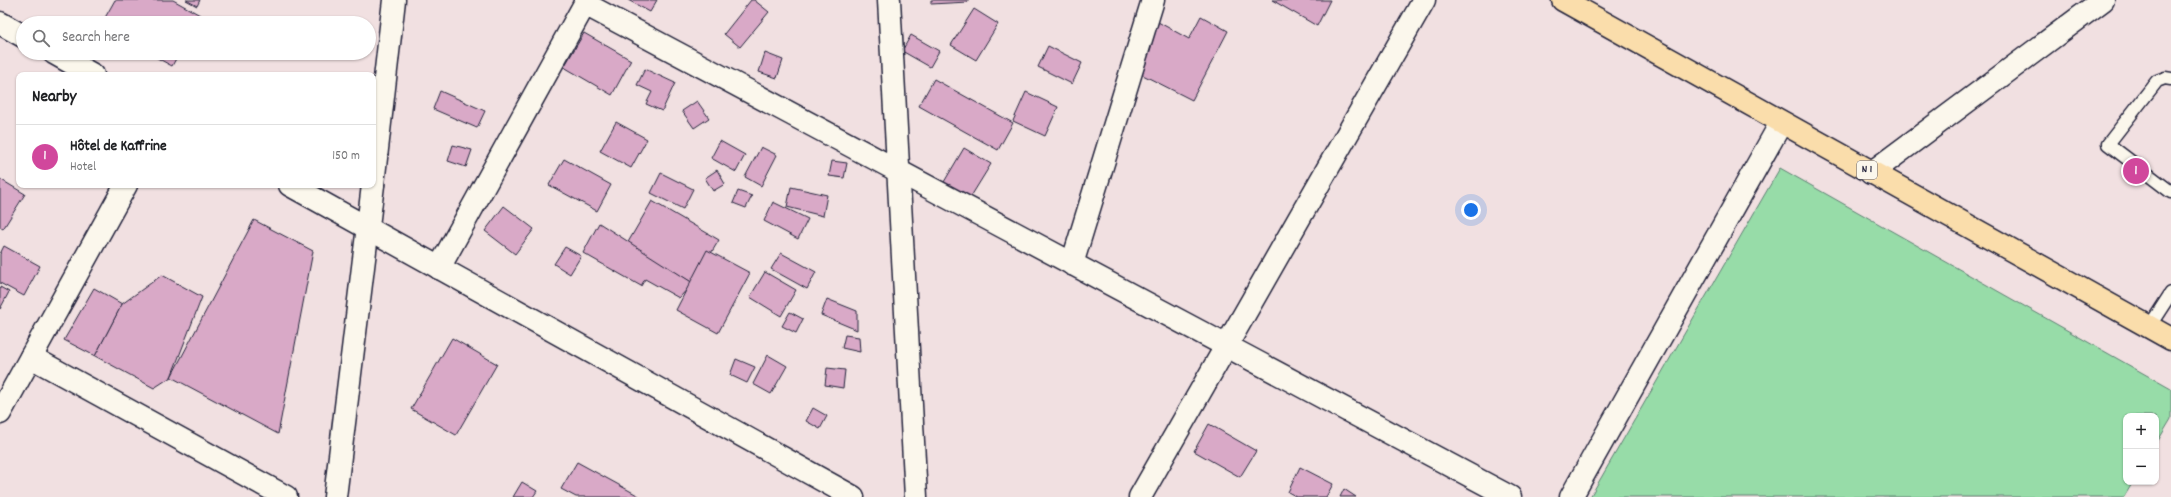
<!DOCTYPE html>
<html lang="en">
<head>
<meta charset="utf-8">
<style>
	body { margin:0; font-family:Dekko,sans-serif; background:#f6f6f6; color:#202124 }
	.controls { position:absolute; right:12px; bottom:12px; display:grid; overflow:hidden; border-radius:8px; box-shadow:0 1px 3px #0004 }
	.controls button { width:36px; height:36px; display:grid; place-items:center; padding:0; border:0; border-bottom:1px solid #e0e0e0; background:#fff; color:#202124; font:20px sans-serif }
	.you { position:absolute; left:1471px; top:210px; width:14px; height:14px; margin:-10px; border:3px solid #fff; border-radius:50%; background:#1a73e8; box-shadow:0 0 0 6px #1a73e833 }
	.badge { display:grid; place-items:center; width:26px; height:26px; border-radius:50%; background:#d1495b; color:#fff; font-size:13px; font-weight:700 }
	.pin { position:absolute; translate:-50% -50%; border:2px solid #fff; box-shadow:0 1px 4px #0006 }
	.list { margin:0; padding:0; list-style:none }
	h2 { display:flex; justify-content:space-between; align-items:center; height:52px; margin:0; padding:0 16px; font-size:17px }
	h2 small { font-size:13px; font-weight:400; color:#757577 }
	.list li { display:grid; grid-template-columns:26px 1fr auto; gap:12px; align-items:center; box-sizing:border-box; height:64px; padding:0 16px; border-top:1px solid #e0e0e0 }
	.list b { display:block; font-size:15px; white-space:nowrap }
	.list p { margin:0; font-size:13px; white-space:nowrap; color:#757577 }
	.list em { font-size:13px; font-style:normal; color:#757577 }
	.icon { flex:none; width:22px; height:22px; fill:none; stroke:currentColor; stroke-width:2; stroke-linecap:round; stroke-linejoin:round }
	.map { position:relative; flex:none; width:2171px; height:497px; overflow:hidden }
	.search { position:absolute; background:#fff; box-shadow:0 1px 3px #0004; left:16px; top:16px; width:360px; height:44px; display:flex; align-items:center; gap:10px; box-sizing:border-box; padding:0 14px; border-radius:22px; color:#757577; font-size:15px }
	.panel { position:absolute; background:#fff; box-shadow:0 1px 3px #0004; left:16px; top:72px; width:360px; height:116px; border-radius:8px }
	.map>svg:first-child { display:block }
	.green { fill:#97dca8; stroke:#5c7f72 }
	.building { fill:#d9a9c7; stroke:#22223b }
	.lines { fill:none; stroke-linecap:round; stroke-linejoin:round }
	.lane-casing { stroke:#22223b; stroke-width:15 }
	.street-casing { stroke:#22223b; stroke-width:25 }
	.secondary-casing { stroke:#22223b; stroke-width:25 }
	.highway-casing { stroke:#22223b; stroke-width:25 }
	.lane { stroke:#fbf7ec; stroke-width:12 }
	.street { stroke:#fbf7ec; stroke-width:22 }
	.secondary { stroke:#fbf7ec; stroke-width:22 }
	.highway { stroke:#faddab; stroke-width:22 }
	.labels { text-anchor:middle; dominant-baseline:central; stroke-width:3; stroke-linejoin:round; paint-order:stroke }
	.shield { fill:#fbf7ec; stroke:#636270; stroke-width:1 }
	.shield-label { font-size:11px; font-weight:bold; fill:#22223b }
</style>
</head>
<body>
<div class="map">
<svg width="2171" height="497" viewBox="0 0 2171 497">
	<rect width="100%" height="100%" fill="#f1e0e1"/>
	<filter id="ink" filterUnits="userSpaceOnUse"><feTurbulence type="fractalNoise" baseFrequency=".025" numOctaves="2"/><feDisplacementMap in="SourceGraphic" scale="8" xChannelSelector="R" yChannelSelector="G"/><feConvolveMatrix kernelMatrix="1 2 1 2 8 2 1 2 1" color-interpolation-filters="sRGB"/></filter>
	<g filter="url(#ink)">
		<path class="green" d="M1780,168L2171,389V419L2156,444V416H2126V482H2133L2124,497H1590Z"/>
		<g class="building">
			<path d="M115,0H173L200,15L195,23H102Z"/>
			<path d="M186,0H200L197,6Z"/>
			<path d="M628,0H657L650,12Z"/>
			<path d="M751,0H754L769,12L740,47L724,34Z"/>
			<path d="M931,0H968V2L931,4Z"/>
			<path d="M1272,0H1330L1317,26Z"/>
			<path d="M974,9L998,24L976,60L951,45Z"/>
			<path d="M1201,16L1228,31L1192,100L1133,70L1158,22L1189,39Z"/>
			<path d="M584,33L631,60L612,95L564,67Z"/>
			<path d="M911,35L939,51L930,67L902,51Z"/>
			<path d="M1048,46L1082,63L1072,84L1038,67Z"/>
			<path d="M148,53H179L172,66Z"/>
			<path d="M765,53L783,60L777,78L759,72Z"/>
			<path d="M645,69L675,83L662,111L646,104L652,92L637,85Z"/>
			<path d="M934,79L1013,123L998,150L919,106Z"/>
			<path d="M440,91L485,111L477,128L433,109Z"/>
			<path d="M1026,92L1058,107L1045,136L1013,121Z"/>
			<path d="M697,101L709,118L694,128L682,111Z"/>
			<path d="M616,122L647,139L631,168L600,151Z"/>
			<path d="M720,141L745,155L736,172L711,158Z"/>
			<path d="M453,145L472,150L466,167L448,161Z"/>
			<path d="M761,147L777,155L761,186L745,177Z"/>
			<path d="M964,148L991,164L970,198L944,182Z"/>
			<path d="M564,159L611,185L597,211L549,185Z"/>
			<path d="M832,161L847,163L844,178L829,176Z"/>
			<path d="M717,170L725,184L713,191L705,178Z"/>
			<path d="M661,173L693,189L683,209L651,193Z"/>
			<path d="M0,179L25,194L3,229L0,227Z"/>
			<path d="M791,187L827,195L823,216L787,207Z"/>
			<path d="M738,191L752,196L746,208L733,203Z"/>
			<path d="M652,201L719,240L693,283L627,244Z"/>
			<path d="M773,202L808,219L798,239L764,221Z"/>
			<path d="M504,206L534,229L515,254L485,231Z"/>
			<path d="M254,220L313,251L278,434L171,377Z"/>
			<path d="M599,223L693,283L679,298L645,279L641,286L583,253Z"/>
			<path d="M4,246L40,266L24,296L0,283V254Z"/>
			<path d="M565,247L581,256L570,274L554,264Z"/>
			<path d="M707,250L750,273L718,333L676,310Z"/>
			<path d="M781,253L816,272L807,289L771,269Z"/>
			<path d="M765,272L796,290L781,316L750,297Z"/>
			<path d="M162,275L202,297L171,377L154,388L95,356L122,304Z"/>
			<path d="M0,287L9,292L0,309Z"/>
			<path d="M94,288L122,304L95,356L64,340Z"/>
			<path d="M827,299L857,311V330L821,315Z"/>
			<path d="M790,312L803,319L796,333L782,326Z"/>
			<path d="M845,335L859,337L860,352L842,348Z"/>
			<path d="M452,338L497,364L456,435L411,409Z"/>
			<path d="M768,355L787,366L771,394L753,384Z"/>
			<path d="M736,359L755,367L747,383L730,375Z"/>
			<path d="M827,368L845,370L843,388L825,385Z"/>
			<path d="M813,408L827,416L820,429L806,421Z"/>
			<path d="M1209,424L1256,451L1240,477L1194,451Z"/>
			<path d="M577,462L639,496V497H576L561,489Z"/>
			<path d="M1300,467L1333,484L1326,497H1297L1288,492Z"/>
			<path d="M522,482L537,491L533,497H513Z"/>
			<path d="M1344,489L1356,497H1340Z"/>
		</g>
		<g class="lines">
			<defs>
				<g id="lane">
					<path d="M2171,79L2165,78L2157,81L2108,144L2171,192"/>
					<path d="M2149,327L2171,293"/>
				</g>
				<g id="street">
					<path d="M889,0L916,497"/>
					<path d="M585,4L1510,497"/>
					<path d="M0,23L23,36"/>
					<path d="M54,53L93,75"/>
					<path d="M1871,173L2103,0"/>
					<path d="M290,185L853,497"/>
					<path d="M1072,264L1153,0"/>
					<path d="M439,268L587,0"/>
					<path d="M31,357L286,497"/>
					<path d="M0,413L126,185"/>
					<path d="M1140,497L1424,0"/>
					<path d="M1571,497L1781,123"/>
				</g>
				<g id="secondary">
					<path d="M373,184L394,0"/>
					<path d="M335,497L373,185"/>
				</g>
				<path id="highway" d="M1563,0L2171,339"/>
			</defs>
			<use href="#lane" class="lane-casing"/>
			<use href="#street" class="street-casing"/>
			<use href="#secondary" class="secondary-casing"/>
			<use href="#highway" class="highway-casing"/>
			<use href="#lane" class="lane"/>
			<use href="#street" class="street"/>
			<use href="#secondary" class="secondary"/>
			<use href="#highway" class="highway"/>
		</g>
	</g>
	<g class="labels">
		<rect class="shield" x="1857" y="161" width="20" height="18" rx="3"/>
		<g class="shield-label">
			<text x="1867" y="170">N 1</text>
		</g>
	</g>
</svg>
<div class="controls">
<button>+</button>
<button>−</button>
</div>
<div class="you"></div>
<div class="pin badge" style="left:2136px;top:171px;background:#d1479c">1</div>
<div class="search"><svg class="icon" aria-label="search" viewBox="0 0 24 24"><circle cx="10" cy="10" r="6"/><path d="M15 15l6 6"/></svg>Search here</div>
<section class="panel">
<h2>Nearby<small></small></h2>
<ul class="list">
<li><span class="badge" style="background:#d1479c">1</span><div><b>Hôtel de Kaffrine</b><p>Hotel</p></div><em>150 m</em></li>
</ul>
</section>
</div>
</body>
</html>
